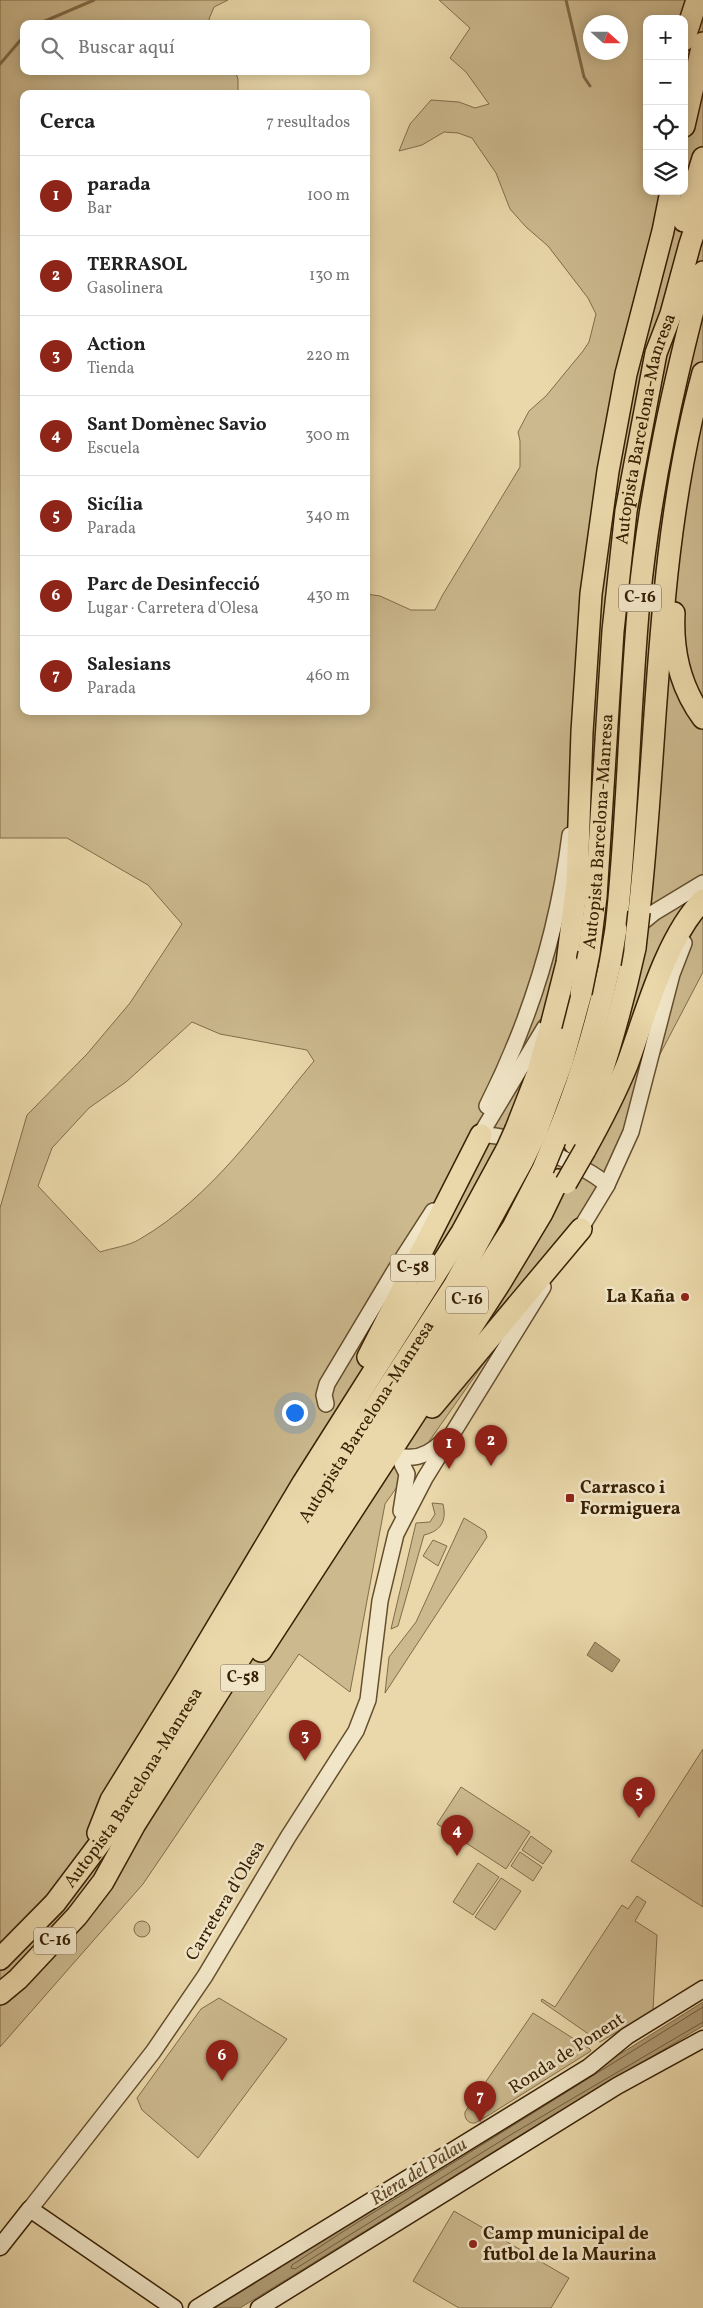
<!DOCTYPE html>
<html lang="es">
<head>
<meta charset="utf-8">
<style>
	body { margin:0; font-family:Vollkorn,serif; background:#f2f2f2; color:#222 }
	.controls { position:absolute; right:15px; top:15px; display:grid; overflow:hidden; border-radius:10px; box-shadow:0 2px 12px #0003 }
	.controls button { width:45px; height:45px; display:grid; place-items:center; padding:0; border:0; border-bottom:1px solid #e0e0e0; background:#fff; color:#222; font:25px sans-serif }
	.compass { position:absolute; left:583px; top:15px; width:45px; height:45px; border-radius:50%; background:#fff; box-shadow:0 2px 12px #0003; rotate:111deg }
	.you { position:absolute; left:294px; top:1412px; width:18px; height:18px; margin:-12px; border:4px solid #fff; border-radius:50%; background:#1a73e8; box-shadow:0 0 0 8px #1a73e833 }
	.badge { display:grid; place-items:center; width:32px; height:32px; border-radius:50%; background:#8f2418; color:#fff; font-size:16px; font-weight:700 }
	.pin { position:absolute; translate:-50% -41px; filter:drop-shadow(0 1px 2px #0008) }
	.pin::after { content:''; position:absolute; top:26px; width:18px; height:15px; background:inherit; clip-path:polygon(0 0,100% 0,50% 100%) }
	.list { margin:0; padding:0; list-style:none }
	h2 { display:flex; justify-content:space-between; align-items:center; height:65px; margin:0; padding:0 20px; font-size:21px }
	h2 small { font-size:16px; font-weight:400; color:#767676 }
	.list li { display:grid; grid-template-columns:32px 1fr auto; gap:15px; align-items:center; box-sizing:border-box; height:80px; padding:0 20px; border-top:1px solid #e0e0e0 }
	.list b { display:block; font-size:19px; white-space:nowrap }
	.list p { margin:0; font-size:16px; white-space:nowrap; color:#767676 }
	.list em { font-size:16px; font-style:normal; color:#767676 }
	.icon { flex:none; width:28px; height:28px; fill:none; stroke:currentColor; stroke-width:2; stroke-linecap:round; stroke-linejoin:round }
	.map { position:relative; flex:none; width:703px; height:2308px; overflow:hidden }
	.search { position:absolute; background:#fff; box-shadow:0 2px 12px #0003; left:20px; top:20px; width:350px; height:55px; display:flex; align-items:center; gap:12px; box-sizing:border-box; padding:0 18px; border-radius:10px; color:#767676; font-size:19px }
	.panel { position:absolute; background:#fff; box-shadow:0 2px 12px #0003; left:20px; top:90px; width:350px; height:625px; border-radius:10px }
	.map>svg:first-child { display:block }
	.green { fill:#ccb98e; stroke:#826c49; fill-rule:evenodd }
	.water { fill:#ad9972; stroke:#7e6946 }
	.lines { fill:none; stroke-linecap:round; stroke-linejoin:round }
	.shore { stroke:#725c3b; stroke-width:1 }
	.stream { stroke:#7e6946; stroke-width:3 }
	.tertiary-casing { stroke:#644e2e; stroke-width:18 }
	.secondary-casing { stroke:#382004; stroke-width:19 }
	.motorway-casing { stroke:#382004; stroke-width:24 }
	.tertiary { stroke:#f1e6c8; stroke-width:15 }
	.secondary { stroke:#f1e6c8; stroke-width:16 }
	.motorway { stroke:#ead8aa; stroke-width:21 }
	.motorway-bridge-casing { stroke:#382004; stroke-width:24; stroke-linecap:butt }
	.motorway-bridge { stroke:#ead8aa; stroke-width:21 }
	.poi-dot { fill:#8f2418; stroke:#f1e6c8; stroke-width:2 }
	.labels { text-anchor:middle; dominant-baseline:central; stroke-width:5; stroke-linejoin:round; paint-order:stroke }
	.shield { fill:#f1e6c8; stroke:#705b3f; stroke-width:1 }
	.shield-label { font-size:16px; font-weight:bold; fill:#382004 }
	.street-label { font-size:18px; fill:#382004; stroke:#f1e6c8 }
	.poi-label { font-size:18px; font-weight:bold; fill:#382004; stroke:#f1e6c8; text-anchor:start }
	.water-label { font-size:19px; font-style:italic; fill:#614a2a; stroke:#f1e6c8 }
</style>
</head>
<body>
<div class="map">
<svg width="703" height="2308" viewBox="0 0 703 2308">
	<rect width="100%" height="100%" fill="#ead8aa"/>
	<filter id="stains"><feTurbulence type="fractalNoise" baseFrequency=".004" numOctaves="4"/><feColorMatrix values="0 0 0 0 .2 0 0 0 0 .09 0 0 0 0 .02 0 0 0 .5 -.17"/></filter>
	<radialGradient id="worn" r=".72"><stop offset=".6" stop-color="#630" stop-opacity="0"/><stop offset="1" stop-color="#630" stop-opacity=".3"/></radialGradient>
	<g class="green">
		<path d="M0,0H228L214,7L209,19L211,24H24V71H235L238,79V94H24V711H366V594L380,596L411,610H435L442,596L520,467V441L518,432L529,411L546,396L583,351L589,342L596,314L588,298L548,246L526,227L510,209L496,173L472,138L458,133L444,132L422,145L399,151L410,124L431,100L459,102L475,108L489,104L466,72L450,58L470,28L439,0H703V972L657,1060L617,1146L587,1205L508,1329L385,1504L350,1692L299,1654L143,1884L0,2047V1208L27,1115L87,1054L130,1003L182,924L148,885L67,838H0ZM647,19H684V191H647ZM590,22H620V52H590ZM192,1022L220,1034L307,1050L314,1061C261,1125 212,1197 140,1239C129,1246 112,1248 100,1252L38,1186L52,1148L89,1108L126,1082Z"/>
		<path d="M432,1503L443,1504C447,1521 441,1531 424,1535L398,1626L391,1629L416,1523L430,1522L435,1514Z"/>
		<path d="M464,1518L485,1531L487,1537L385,1693L389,1657L416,1622Z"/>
		<path d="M433,1540L447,1546L438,1566L423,1556Z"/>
		<path d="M703,1749V1907L631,1861Z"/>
		<path d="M461,1787L530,1832L506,1869L437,1824Z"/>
		<path d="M531,1836L552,1851L543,1864L522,1850Z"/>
		<path d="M520,1852L542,1867L533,1881L511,1866Z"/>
		<path d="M478,1863L499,1877L473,1915L453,1902Z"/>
		<path d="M501,1878L521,1891L495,1930L475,1917Z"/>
		<path d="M637,1896L646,1902L635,1921L657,1935L653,2010L600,2042L541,2001L542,1999L555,2007L622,1905L628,1909Z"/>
		<circle cx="142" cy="1929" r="8"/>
		<path d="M219,1998L287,2039L198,2158L142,2110L137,2098L201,2009Z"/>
		<path d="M533,2013L590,2049L591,2051L489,2115L475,2123C468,2124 464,2118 465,2112Z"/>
		<path d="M454,2211L569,2278L551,2308H459L413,2281Z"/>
	</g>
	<g class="water">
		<path d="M595,1642L620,1660L612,1672L587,1655Z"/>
		<path d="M703,2002V2026L514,2139L240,2308H215Z"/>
	</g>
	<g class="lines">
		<path class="shore" d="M703,2007L347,2229L292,2265L291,2268L295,2269L512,2134L703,2022"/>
		<g class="stream">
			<path d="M566,0L584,77L590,86"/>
			<path d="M38,24L94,0"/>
			<path d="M0,64L24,36"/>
		</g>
		<defs>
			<g id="tertiary">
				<path d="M634,929L655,912L703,883"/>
				<path d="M487,1106C530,1021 558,930 570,835"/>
				<path d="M481,1135C511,1133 585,1165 607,1185"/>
				<path d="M476,1142L545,1027"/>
				<path d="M576,1236L607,1185L631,1132L672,974L684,943"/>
				<path d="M326,1404L324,1395L327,1384L397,1267L433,1211"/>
				<path d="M405,1457C419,1459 433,1451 443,1441"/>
				<path d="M401,1511L407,1474L402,1464"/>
				<path d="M30,2209L153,2052L205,1976L288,1837L356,1731L368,1700L380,1601L396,1534L425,1478L543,1287"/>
			</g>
			<g id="secondary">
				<path d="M0,2247L30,2209L174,2308"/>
				<path d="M197,2308L589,2067L627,2036L703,1989"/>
				<path d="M259,2308L617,2086L703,2039"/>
			</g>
			<g id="motorway">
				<path d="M684,40L697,0"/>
				<path d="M684,126L703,43"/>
				<path d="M684,221L703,158"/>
				<path d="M674,613C672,652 680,687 703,718"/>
				<path d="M639,912C659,732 655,549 703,373"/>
				<path d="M616,929C628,820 629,710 639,601C650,489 674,381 703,272"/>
				<path id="s1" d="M589,953L596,897L613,631L626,511L656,353L671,314L690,244L703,205"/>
				<path d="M567,963L577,883L582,732L591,594L608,471L626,374L663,231L671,191"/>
				<path d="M516,1129L537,1075L551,1026"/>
				<path d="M535,1135L562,1062L581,993"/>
				<path d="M555,1140C580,1083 596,1025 610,964"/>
				<path d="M575,1144C602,1080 620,1016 635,948"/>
				<path d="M585,1150C600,1123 615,1094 627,1065C645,1016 666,937 703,900"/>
				<path d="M368,1357L481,1135"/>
				<path d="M432,1407L581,1229"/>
				<path d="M261,1651L500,1283L542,1213L558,1180"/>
				<path d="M98,1833L111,1800L186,1679L303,1483L462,1232L507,1149"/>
				<path id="s2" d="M0,1959L55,1903L113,1826L349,1448L454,1286L523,1160"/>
				<path d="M0,1994L18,1979L77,1916L103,1882L135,1824L513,1227L543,1169"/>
			</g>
		</defs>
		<use href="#tertiary" class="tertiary-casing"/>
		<use href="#secondary" class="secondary-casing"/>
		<use href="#motorway" class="motorway-casing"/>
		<use href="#tertiary" class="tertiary"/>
		<use href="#secondary" class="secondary"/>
		<use href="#motorway" class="motorway"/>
		<defs>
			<g id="motorway-bridge">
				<path d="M635,948L639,912"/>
				<path d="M610,964L616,929"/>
				<path d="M581,993L589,953"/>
				<path d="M551,1026L567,963"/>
				<path d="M507,1149L516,1129"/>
				<path d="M523,1160L535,1135"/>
				<path d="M543,1169L555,1140"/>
				<path d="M566,1183L585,1150"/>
			</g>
		</defs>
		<use href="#motorway-bridge" class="motorway-bridge-casing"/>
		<use href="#motorway-bridge" class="motorway-bridge"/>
	</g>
	<g class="poi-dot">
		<circle cx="685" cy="1297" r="5"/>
		<rect x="565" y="1493" width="10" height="10" rx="2.5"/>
		<circle cx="473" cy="2244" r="5"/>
	</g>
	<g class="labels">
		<g class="shield">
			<rect x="619" y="584.5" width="42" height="27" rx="4"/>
			<rect x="390.5" y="1254.5" width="45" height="27" rx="4"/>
			<rect x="446" y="1286.5" width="42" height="27" rx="4"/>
			<rect x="220.5" y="1664.5" width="45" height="27" rx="4"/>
			<rect x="34" y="1927.5" width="42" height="27" rx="4"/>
		</g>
		<g class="shield-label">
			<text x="640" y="598">C-16</text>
			<text x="413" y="1268">C-58</text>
			<text x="467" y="1300">C-16</text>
			<text x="243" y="1678">C-58</text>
			<text x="55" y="1941">C-16</text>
		</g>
		<g class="street-label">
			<text stroke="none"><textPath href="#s1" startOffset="528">Autopista Barcelona-Manresa</textPath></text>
			<text stroke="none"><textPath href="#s1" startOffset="122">Autopista Barcelona-Manresa</textPath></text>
			<text stroke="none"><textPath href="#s2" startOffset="652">Autopista Barcelona-Manresa</textPath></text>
			<text stroke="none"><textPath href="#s2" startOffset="218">Autopista Barcelona-Manresa</textPath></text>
			<text transform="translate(226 1901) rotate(-59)">Carretera d'Olesa</text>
			<text transform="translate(567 2054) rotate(-33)">Ronda de Ponent</text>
		</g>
		<g class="poi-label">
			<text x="675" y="1297" text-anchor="end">La Kaña</text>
			<text x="580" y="1488">Carrasco i<tspan x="580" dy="21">Formiguera</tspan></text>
			<text x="483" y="2234">Camp municipal de<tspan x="483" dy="21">futbol de la Maurina</tspan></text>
		</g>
		<g class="water-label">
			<text transform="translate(419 2172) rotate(-32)">Riera del Palau</text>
		</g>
	</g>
	<rect width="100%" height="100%" filter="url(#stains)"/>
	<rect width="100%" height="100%" fill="url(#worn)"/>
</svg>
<div class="controls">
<button>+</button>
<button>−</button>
<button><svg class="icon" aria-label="locate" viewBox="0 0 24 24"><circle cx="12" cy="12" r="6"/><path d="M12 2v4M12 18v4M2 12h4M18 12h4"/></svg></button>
<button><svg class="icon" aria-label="layers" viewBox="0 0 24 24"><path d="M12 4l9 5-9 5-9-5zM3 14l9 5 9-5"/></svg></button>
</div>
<svg class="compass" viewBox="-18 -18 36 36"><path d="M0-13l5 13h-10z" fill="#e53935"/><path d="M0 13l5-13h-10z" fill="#767676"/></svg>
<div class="you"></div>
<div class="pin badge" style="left:449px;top:1469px">1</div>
<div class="pin badge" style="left:491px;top:1466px">2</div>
<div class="pin badge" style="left:305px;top:1761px">3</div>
<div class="pin badge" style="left:457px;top:1856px">4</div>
<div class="pin badge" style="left:639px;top:1818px">5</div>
<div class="pin badge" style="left:222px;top:2081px">6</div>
<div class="pin badge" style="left:480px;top:2122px">7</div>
<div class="search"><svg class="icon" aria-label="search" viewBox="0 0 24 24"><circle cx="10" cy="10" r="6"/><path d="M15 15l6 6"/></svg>Buscar aquí</div>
<section class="panel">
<h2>Cerca<small>7 resultados</small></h2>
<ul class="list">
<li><span class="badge">1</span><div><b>parada</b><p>Bar</p></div><em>100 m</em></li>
<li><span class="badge">2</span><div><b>TERRASOL</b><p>Gasolinera</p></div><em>130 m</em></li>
<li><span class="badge">3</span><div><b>Action</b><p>Tienda</p></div><em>220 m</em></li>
<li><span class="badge">4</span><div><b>Sant Domènec Savio</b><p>Escuela</p></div><em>300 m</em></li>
<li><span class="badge">5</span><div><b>Sicília</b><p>Parada</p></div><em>340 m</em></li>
<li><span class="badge">6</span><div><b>Parc de Desinfecció</b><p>Lugar · Carretera d'Olesa</p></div><em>430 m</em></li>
<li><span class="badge">7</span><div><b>Salesians</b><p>Parada</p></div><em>460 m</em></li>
</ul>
</section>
</div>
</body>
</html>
